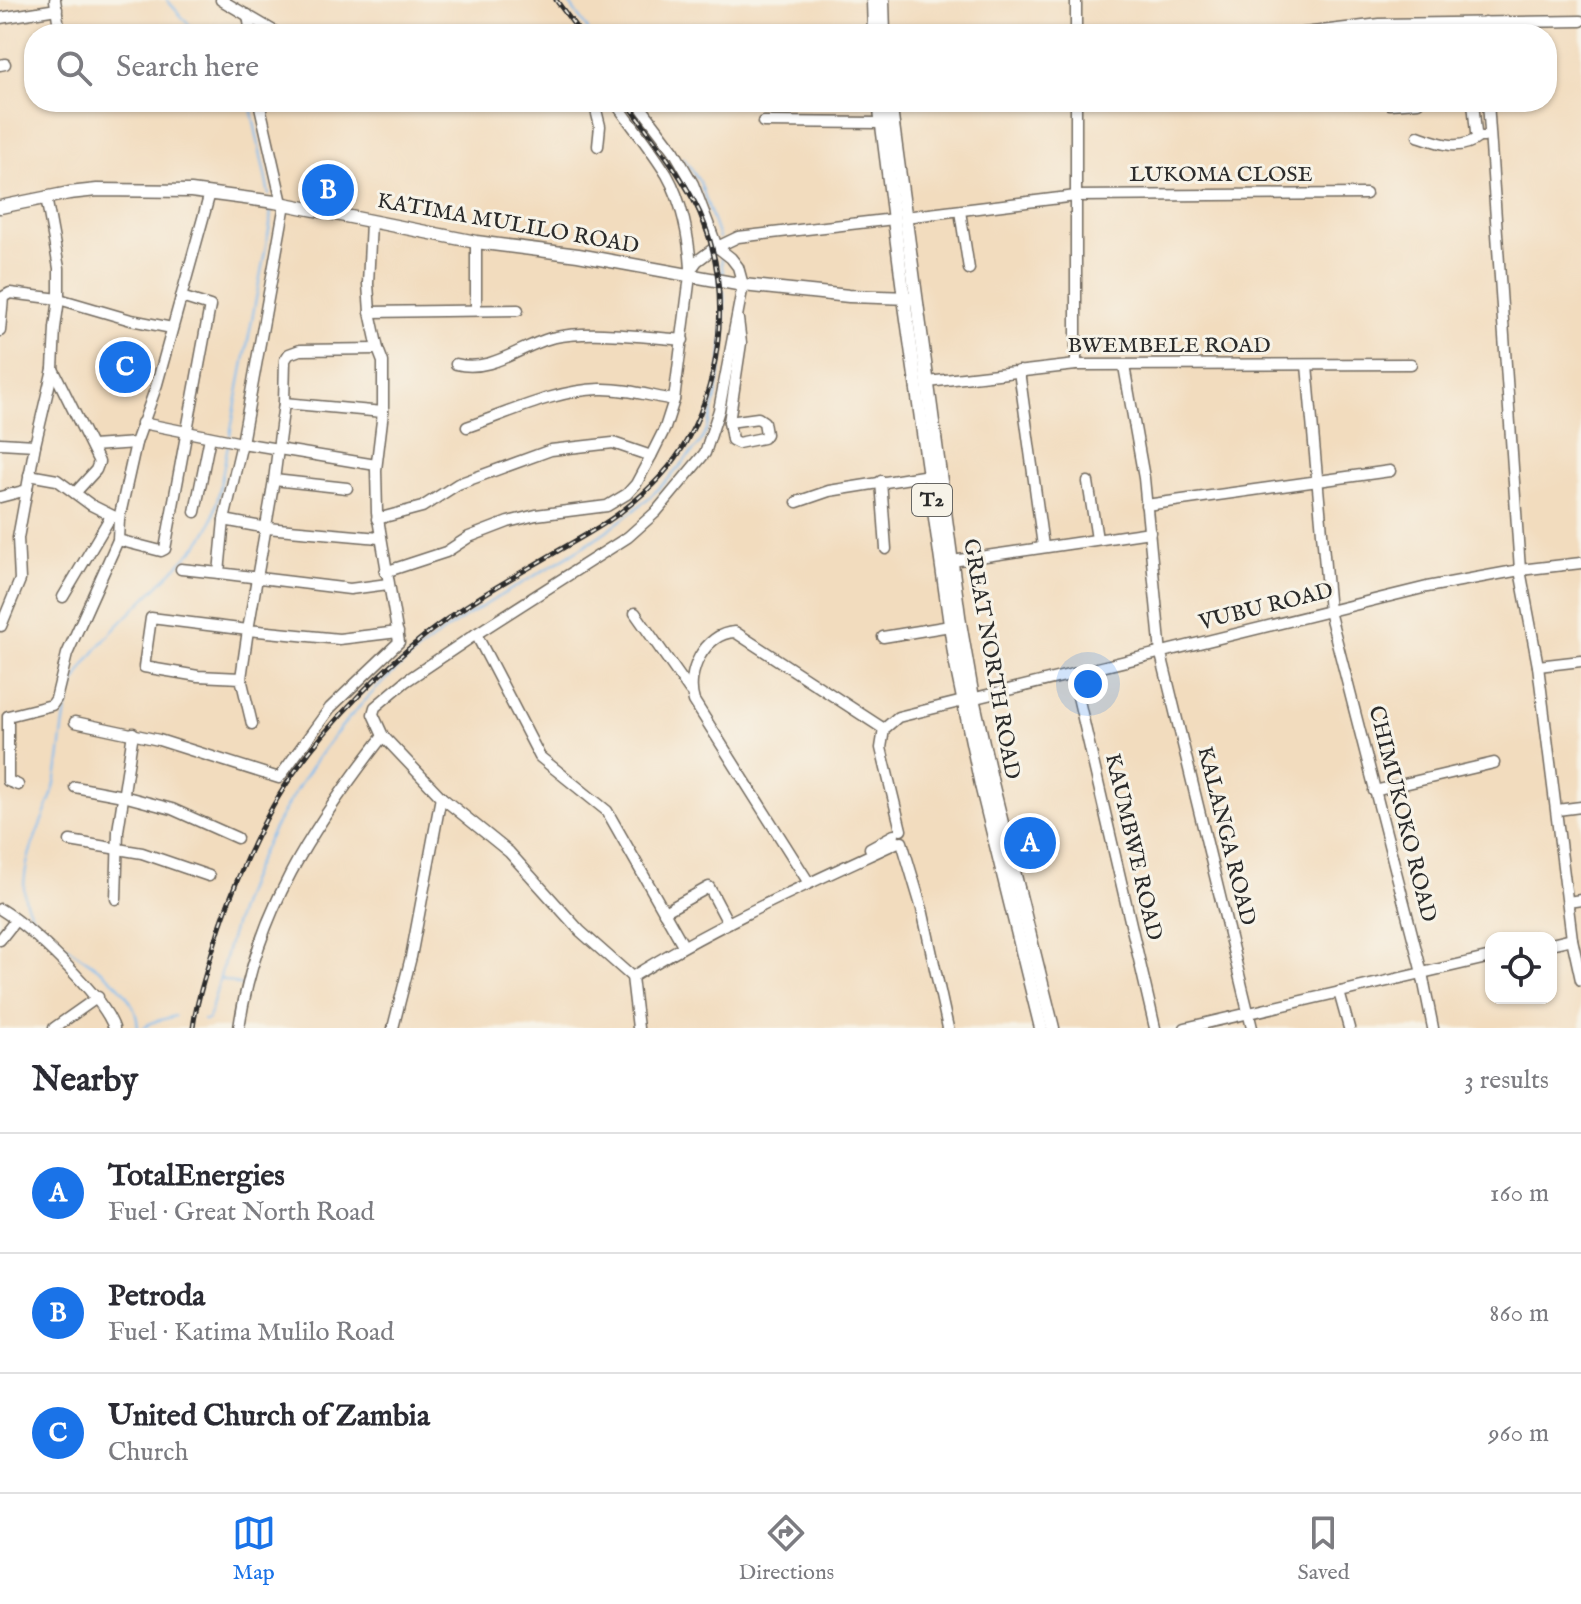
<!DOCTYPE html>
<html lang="en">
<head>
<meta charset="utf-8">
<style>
	body { margin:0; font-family:"IM FELL English",serif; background:#f2f2f3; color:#2b2b33 }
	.controls { position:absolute; right:24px; bottom:24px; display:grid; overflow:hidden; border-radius:16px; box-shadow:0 2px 6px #0004 }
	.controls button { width:72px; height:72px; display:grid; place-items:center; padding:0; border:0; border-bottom:2px solid #e1e1e2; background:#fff; color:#2b2b33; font:40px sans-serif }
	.you { position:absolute; left:1088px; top:684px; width:28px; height:28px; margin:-20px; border:6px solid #fff; border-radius:50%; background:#1a73e8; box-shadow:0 0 0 12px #1a73e833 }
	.badge { display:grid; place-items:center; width:52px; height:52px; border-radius:50%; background:#1a73e8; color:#fff; font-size:26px; font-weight:700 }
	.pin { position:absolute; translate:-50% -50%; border:4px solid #fff; box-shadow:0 2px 8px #0006 }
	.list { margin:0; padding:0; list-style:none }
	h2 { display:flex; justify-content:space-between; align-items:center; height:104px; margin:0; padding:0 32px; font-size:34px }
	h2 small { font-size:26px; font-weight:400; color:#7c7c81 }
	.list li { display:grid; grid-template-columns:52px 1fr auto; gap:24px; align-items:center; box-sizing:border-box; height:120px; padding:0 32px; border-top:2px solid #e1e1e2 }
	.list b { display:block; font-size:30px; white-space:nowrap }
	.list p { margin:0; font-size:26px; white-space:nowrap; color:#7c7c81 }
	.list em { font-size:26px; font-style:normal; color:#7c7c81 }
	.icon { flex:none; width:44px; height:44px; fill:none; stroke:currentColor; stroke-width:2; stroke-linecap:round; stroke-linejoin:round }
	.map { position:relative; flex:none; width:1581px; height:1028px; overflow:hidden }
	.search { position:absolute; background:#fff; box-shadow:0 2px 6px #0004; left:24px; right:24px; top:24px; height:88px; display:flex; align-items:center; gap:20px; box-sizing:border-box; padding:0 28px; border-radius:32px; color:#7c7c81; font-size:30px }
	.sheet { height:464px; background:#fff }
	nav { display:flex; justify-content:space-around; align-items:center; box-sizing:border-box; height:112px; border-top:2px solid #e1e1e2; background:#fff; font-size:22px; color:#7c7c81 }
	nav a { display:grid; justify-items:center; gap:4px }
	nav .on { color:#1a73e8 }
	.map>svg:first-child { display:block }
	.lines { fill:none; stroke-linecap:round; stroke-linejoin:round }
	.stream { stroke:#7ebcf1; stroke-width:2 }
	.minor-casing { stroke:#71695e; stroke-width:13 }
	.major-casing { stroke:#71695e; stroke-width:15 }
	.minor { stroke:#fff; stroke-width:10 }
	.major { stroke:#fff; stroke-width:12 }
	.rail-casing { stroke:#2b2b2b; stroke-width:5 }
	.rail { stroke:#f7f3e8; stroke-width:2; stroke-dasharray:6; stroke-linecap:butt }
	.labels { text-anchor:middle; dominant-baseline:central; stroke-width:6; stroke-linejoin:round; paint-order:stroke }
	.shield { fill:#f7f3e8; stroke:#686764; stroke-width:2 }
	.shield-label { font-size:20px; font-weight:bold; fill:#2b2b2b }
	.street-label { font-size:22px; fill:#2b2b2b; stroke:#f7f3e8 }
</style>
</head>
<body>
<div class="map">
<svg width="1581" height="1028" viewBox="0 0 1581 1028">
	<rect width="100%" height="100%" fill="#f7f3e8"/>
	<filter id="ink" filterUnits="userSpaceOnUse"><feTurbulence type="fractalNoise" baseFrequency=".0125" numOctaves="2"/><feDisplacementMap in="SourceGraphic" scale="16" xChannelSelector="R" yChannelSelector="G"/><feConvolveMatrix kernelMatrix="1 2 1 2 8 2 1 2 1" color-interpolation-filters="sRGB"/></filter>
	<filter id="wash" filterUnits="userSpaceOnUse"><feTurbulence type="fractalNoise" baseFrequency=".006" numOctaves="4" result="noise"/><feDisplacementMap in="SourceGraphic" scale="32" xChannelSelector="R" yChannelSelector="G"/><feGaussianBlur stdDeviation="1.8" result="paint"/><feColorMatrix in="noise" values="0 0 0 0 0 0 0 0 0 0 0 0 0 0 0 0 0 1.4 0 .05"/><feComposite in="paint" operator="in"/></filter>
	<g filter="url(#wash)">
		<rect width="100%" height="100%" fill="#f2dcbe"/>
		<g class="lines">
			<g class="stream">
				<path d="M167,0L197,34"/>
				<path d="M567,0L591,34"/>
				<path d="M250,102L269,195"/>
				<path d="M683,157L700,182L719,238"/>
				<path d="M721,258L723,274"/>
				<path d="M230,435L270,225L271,205"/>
				<path d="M221,979L242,986"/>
				<path d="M203,1020H208C220,981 228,941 241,903C263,839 312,756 359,707C391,672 430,639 470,614C544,568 625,531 682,464C688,456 696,449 701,441C721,409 725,330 724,292"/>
				<path d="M138,1028C136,962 24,948 24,889C24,854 43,823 53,791C64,753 59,708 80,673C105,632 146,600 178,565C189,554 202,542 209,528C218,508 223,468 228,445"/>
				<path d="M144,1028L150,1023L175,1016"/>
			</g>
		</g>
	</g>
	<g filter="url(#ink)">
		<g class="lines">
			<defs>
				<g id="minor">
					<path d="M55,0L60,34"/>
					<path d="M221,0L279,34"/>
					<path d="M248,15L251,34"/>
					<path d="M0,18L57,9"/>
					<path d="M1485,22V34"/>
					<path d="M482,34H484"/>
					<path d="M1076,34V0"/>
					<path d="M1296,34L1380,24L1581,21"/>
					<path d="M0,65L5,64"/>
					<path d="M259,102L282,203"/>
					<path d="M594,102L600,126L598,146"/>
					<path d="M1473,102L1476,133L1479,137H1484"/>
					<path d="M1488,102L1520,570L1538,666L1572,939L1581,980"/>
					<path d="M1390,104L1418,102"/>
					<path d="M763,122L882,123"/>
					<path d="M1418,136C1438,143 1460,152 1479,137"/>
					<path d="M960,211L969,269"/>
					<path d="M905,217L1076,196L1366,194"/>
					<path d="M690,271L697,261L713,249L738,237L894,219"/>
					<path d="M476,310V242"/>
					<path d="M370,312L518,310"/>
					<path d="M0,331L3,297L10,293L59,299L131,320L172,328"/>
					<path d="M378,349L300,350L289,354L285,360L284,403L274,480L248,630L339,639L398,632"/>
					<path d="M456,364C491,373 519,347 551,338C590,329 643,337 683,340"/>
					<path d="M1076,365V102"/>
					<path d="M1307,365L1329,611L1422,973L1433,1028"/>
					<path d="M1124,366L1144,478L1161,654L1252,1028"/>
					<path d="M53,369L99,462L96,470L75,493"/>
					<path d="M1019,371L1043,546"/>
					<path d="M928,382L1076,365L1411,364"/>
					<path d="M284,403L383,412"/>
					<path d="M758,418L764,422L766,434L763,438L738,443L732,440L729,422Z"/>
					<path d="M729,422L741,343L738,319"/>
					<path d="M142,423L242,443L285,204"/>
					<path d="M467,427C509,413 555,390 600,389C624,388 650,396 674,400"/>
					<path d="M0,443L35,445"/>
					<path d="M92,446L136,443"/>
					<path d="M376,465L242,443L224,520L219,573L350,589L388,584"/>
					<path d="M29,475L57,480L91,505L119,519"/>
					<path d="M274,480L347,488"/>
					<path d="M881,481L886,549"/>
					<path d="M1088,482L1097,539"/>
					<path d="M0,497L27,490"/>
					<path d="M797,502L829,491L929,475"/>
					<path d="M1146,505L1390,471"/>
					<path d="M195,512L210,437"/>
					<path d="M377,519L422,507L458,484L551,450L613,443L651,456"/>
					<path d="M224,520L267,528L379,538"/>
					<path d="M118,540L161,551L165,549L210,306L181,297"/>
					<path d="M952,561L1150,532"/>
					<path d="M181,569L219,573"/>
					<path d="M385,572L446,552L469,537L508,522L536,515L607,506L627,494L636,484L651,456L665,428L674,400L691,268C689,238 682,201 667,175C652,150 632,126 615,102"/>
					<path d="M63,597L111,516"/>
					<path d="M635,613L690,691"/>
					<path d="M1,626L20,580L18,538L35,445L53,369L55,328L59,299V268L46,197"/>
					<path d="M476,634L540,757L607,811L683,945"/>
					<path d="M883,637L950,626"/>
					<path d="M1538,666L1581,661"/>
					<path d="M1073,675L1155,1028"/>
					<path d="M241,678L198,676L144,667L151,618L248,630L241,678L252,724"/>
					<path d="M75,722L159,740L279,778L330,708L399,642L377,513L376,470L383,412V362L378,349L370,312L368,284L371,222"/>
					<path d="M383,736L373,714L375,707L406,681L476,634L628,537L656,512L705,453L719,410L743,285L738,267L731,258L717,247L693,184L674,151L637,102"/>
					<path d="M18,785L8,781V716L52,705L56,699L67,654L118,540L119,519L136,443L157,384L210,193"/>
					<path d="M75,787L123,796L172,809L237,838"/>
					<path d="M1374,791L1494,763"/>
					<path d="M1557,810L1581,807"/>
					<path d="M901,830L881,748L884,729L898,717L1427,587L1520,570L1581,563"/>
					<path d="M70,841L142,853L209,876"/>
					<path d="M902,842L922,909L948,1028"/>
					<path d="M870,848L894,835"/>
					<path d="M809,883L694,701C685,674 704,633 735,632L884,729"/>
					<path d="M116,899L118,831L133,733"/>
					<path d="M1568,902L1581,900"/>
					<path d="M0,909C31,928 102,994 114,1028"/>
					<path d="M664,912L709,887L728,923"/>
					<path d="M0,940L15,921"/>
					<path d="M1551,944L1572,939"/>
					<path d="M1339,992L1349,1028"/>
					<path d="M54,1028L98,997"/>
					<path d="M239,1028C256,912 313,826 383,736L441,797L509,852L580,931L632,977"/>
					<path d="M393,1028L411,957L441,797"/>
					<path d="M638,1028L632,977C717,924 808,884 898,842"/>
					<path d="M1185,1028L1491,957"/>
				</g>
				<g id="major">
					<path d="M873,0L874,34"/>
					<path d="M883,0L884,34"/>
					<path d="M879,102L904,298L955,660L981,785L1041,1028"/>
					<path d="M890,102L960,623L973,698L992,783L1053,1028"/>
					<path d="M0,207L69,193L97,190L191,191L275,202L476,242L578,255L743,285L849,296L910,298"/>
				</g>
			</defs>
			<use href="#minor" class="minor-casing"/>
			<use href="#major" class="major-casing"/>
			<use href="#minor" class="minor"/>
			<use href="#major" class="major"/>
			<defs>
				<g id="rail">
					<path d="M556,0L581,34"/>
					<path d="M193,1028C196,1002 205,977 212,952C230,891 261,818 298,767C332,720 383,668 428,633C468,602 512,578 556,552C578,539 602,527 622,511C647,492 672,468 687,440C724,374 731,283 700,213C682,174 652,138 627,102"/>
				</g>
			</defs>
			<use href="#rail" class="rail-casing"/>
			<use href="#rail" class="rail"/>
		</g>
	</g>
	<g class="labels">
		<rect class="shield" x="912" y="484" width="40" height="32" rx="6"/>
		<g class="shield-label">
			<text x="932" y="500">T2</text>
		</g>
		<g class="street-label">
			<text x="1221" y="175">LUKOMA CLOSE</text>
			<text transform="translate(508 224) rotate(10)">KATIMA MULILO ROAD</text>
			<text x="1169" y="346">BWEMBELE ROAD</text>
			<text transform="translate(1266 607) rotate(-14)">VUBU ROAD</text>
			<text transform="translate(991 659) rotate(80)">GREAT NORTH ROAD</text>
			<text transform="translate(1402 814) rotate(76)">CHIMUKOKO ROAD</text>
			<text transform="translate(1226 836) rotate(76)">KALANGA ROAD</text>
			<text transform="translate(1133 847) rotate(77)">KAUMBWE ROAD</text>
		</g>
	</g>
</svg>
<div class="controls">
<button><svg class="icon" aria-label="locate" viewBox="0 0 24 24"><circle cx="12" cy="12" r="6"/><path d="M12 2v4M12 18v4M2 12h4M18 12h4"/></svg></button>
</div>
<div class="you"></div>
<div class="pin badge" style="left:1030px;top:843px">A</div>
<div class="pin badge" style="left:328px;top:190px">B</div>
<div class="pin badge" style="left:125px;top:367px">C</div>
<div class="search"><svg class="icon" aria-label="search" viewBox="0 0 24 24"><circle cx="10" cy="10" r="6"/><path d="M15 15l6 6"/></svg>Search here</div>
</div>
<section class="sheet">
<h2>Nearby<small>3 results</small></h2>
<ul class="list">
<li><span class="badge">A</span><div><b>TotalEnergies</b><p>Fuel · Great North Road</p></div><em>160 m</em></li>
<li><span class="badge">B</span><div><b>Petroda</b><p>Fuel · Katima Mulilo Road</p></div><em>860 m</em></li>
<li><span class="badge">C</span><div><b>United Church of Zambia</b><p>Church</p></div><em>960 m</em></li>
</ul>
</section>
<nav>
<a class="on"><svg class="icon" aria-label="map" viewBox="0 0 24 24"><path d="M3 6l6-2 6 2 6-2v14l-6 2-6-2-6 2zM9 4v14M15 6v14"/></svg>Map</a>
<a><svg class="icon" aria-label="directions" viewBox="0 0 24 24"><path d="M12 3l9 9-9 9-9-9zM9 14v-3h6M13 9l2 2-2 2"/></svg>Directions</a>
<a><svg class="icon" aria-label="saved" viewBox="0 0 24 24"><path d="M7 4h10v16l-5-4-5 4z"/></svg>Saved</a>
</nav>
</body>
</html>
